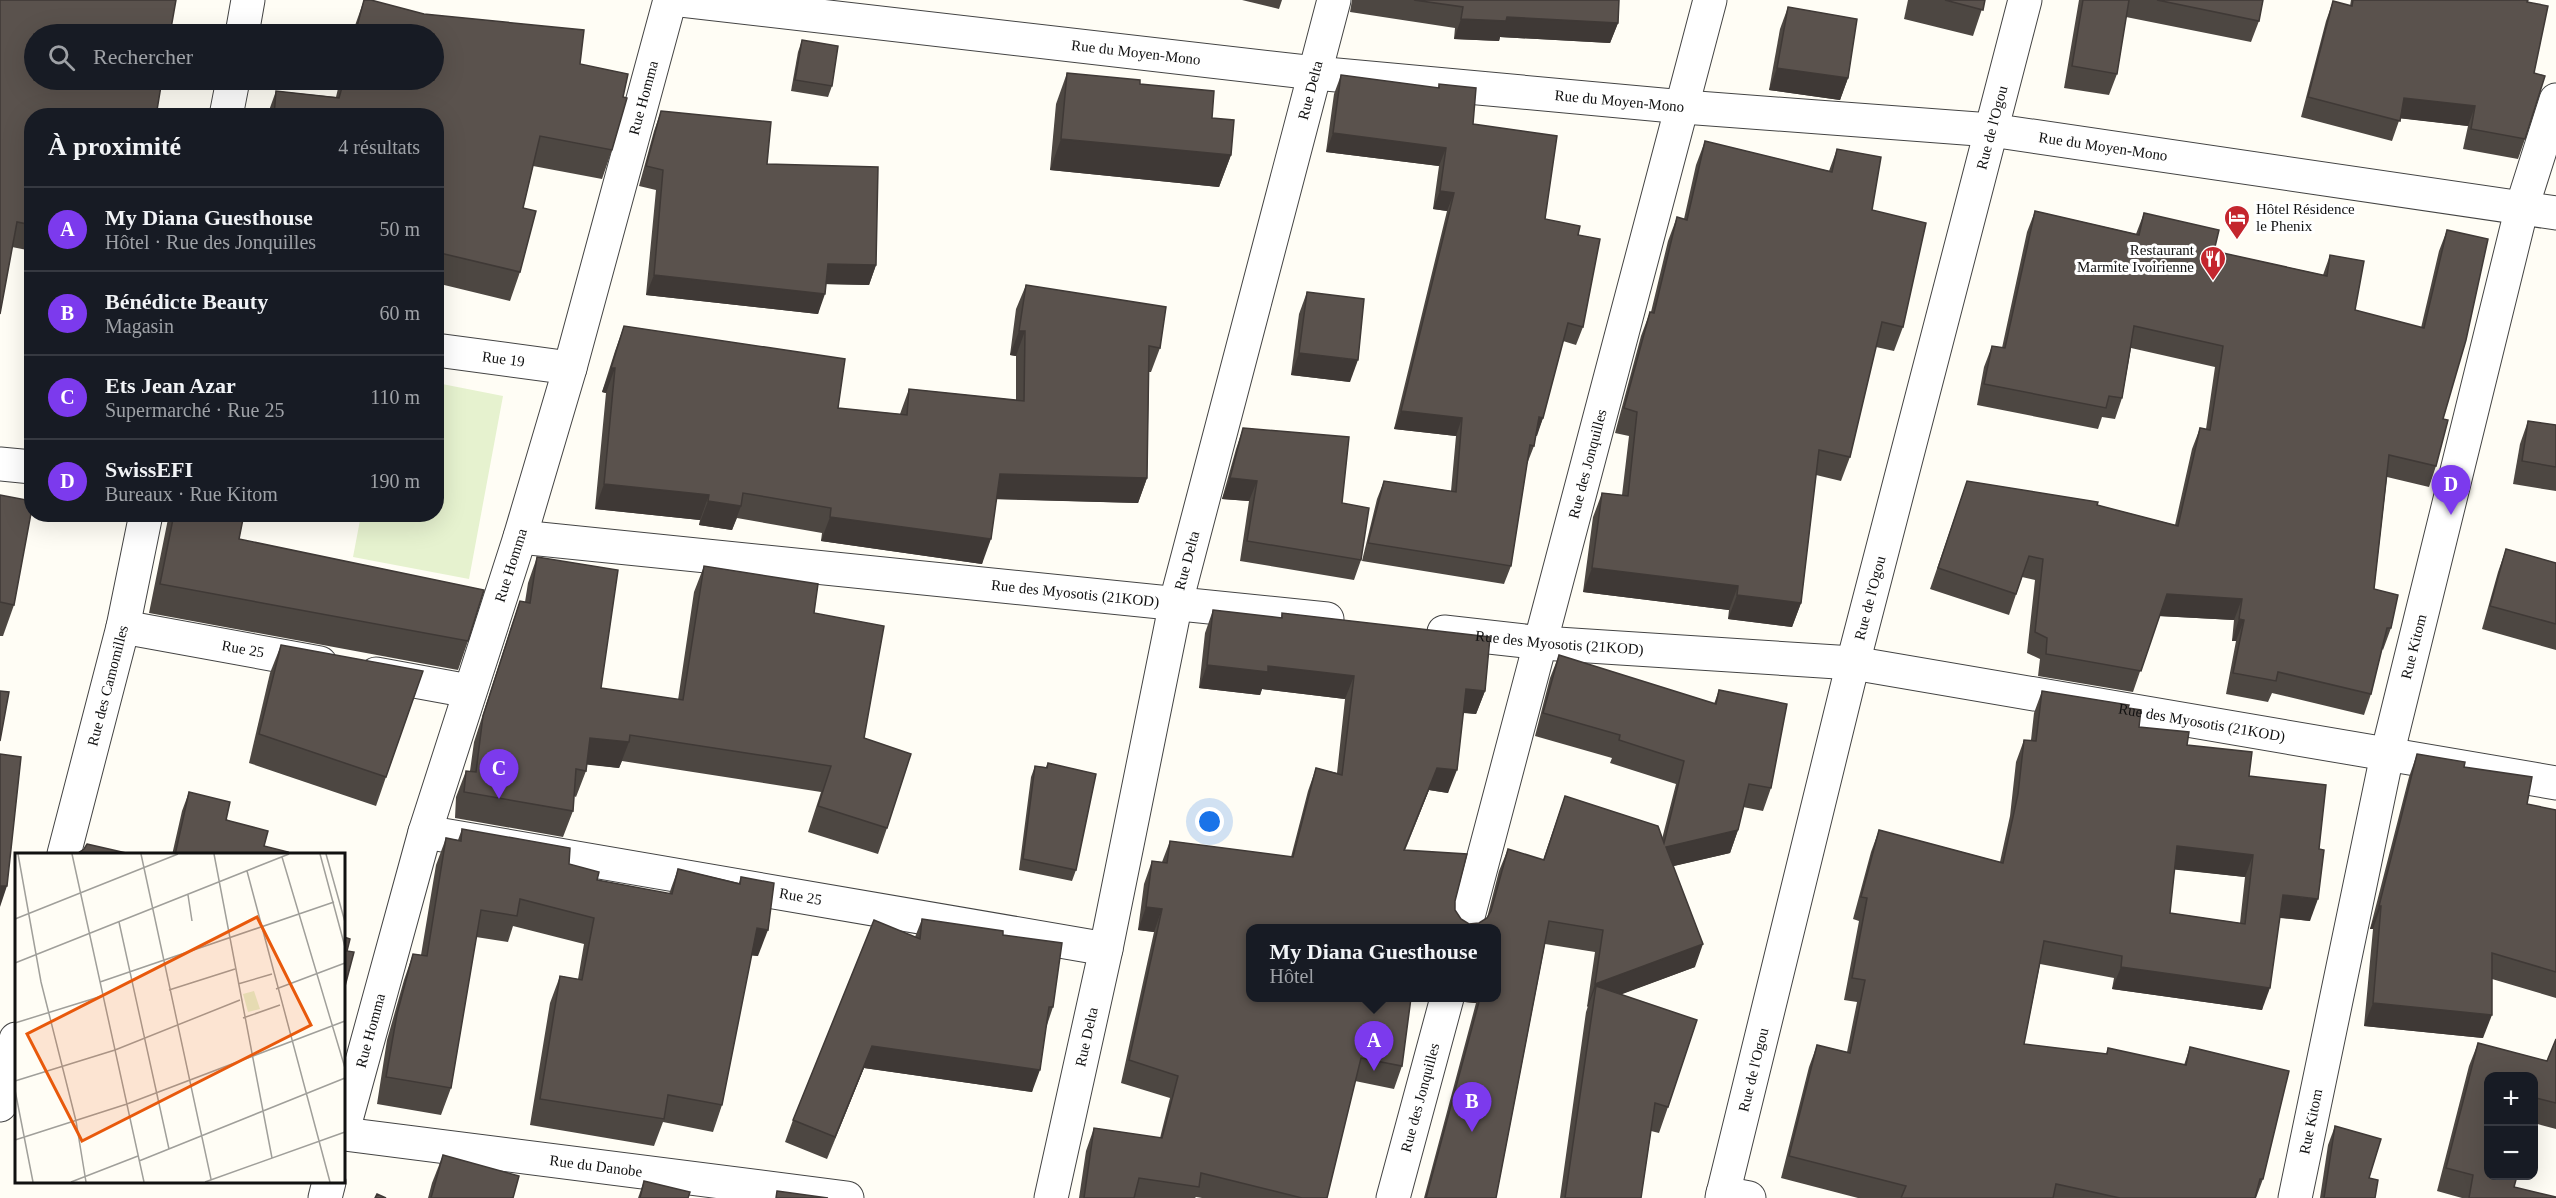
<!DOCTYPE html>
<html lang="fr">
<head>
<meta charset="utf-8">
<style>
	body { margin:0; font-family:"Times New Roman",serif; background:#242831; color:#f1f3f6 }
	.controls { position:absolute; right:18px; bottom:18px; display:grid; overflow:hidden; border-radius:12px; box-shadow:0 6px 24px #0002 }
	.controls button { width:54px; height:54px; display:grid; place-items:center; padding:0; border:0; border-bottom:2px solid #363941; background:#171b24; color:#f1f3f6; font:30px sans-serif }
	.you { position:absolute; left:1210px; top:822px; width:21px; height:21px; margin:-15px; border:4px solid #fff; border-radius:50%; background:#1a73e8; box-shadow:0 0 0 9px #1a73e833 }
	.badge { display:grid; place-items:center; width:39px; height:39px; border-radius:50%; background:#7c3aed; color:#fff; font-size:20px; font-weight:700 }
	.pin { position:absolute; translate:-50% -50px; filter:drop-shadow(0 2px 3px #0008) }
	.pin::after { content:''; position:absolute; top:32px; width:21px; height:18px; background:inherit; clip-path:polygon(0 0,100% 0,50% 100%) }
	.popup { position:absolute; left:1246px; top:924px; width:255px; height:78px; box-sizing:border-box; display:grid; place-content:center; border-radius:12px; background:#171b24; filter:drop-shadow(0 2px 4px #0005); font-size:20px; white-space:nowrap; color:#9ea1a6 }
	.popup b { font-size:22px; color:#f1f3f6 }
	.popup::after { content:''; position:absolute; left:50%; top:100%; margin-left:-12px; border:12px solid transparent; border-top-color:#171b24 }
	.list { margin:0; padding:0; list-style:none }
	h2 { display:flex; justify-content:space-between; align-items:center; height:78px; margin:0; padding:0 24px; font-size:26px }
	h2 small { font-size:20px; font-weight:400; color:#9ea1a6 }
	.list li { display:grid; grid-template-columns:39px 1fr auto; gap:18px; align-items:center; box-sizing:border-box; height:84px; padding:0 24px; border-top:2px solid #363941 }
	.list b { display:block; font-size:22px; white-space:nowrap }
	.list p { margin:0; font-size:20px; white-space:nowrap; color:#9ea1a6 }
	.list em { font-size:20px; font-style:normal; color:#9ea1a6 }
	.icon { flex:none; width:33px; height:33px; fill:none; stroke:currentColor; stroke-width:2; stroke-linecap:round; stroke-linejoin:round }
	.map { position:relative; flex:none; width:2556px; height:1198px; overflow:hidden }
	.search { position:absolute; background:#171b24; box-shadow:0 6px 24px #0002; left:24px; top:24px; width:420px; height:66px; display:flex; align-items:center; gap:15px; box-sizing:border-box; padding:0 21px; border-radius:33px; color:#9ea1a6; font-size:22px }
	.panel { position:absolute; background:#171b24; box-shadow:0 6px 24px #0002; left:24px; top:108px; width:420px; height:414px; border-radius:24px }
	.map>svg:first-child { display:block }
	.pitch { fill:#e6f2cf }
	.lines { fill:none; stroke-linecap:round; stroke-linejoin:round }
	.minor-casing { stroke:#444; stroke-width:35 }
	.tertiary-casing { stroke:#444; stroke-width:35 }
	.minor { stroke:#fff; stroke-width:33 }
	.tertiary { stroke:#fff; stroke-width:33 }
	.wall { fill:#4d4742; fill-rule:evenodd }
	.shaded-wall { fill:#3f3936 }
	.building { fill:#5a524d; stroke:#3f3936; stroke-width:1.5; fill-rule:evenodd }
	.labels { text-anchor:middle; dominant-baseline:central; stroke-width:6; stroke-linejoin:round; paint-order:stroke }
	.street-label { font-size:15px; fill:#111; stroke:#fff }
	.poi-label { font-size:15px; fill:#111; stroke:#fff; text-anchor:start }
	.inset-road { fill:none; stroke:#a09f9a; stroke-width:1.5 }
	.view { fill:#e8590c; fill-opacity:0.15; stroke:#e8590c; stroke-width:3 }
	.inset-edge { fill:none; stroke:#111; stroke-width:3 }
</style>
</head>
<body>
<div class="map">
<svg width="2556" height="1198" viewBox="0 0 2556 1198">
	<rect width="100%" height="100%" fill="#fffdf5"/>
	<path class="pitch" d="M437,383L503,396L469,579L353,557L361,515L436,514Z"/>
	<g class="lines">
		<defs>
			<g id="minor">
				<path id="s1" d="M681,0L1315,73L1684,107L1991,130L2556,213"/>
				<path d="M242,34L248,0"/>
				<path d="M226,116L233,80"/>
				<path id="s2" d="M436,350L570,368"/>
				<path d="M0,464L32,467"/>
				<path id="s3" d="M520,537L1327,619"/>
				<path id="s4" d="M123,627L320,663"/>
				<path id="s5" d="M1444,632L1542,643L1853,663L2556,783"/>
				<path d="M376,674L469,691"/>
				<path id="s6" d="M425,832L1106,949"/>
				<path id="s7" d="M64,854L123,627L146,514"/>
				<path id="s8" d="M1465,928L1710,0"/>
				<path d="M0,1105L16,1039"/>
				<path id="s9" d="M344,1127L425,832L520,537L570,368L670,0"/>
				<path id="s10" d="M344,1134L847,1198"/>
				<path d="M1723,1193L1749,1198"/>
				<path d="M325,1198L329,1182"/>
				<path id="s11" d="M1051,1198L1106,949L1176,602L1334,0"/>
				<path id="s12" d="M1393,1198L1447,998"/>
				<path id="s13" d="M2295,1198L2387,755L2522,207L2556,100"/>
			</g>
			<g id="tertiary">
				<path id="s14" d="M1722,1198L1853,663L2025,0"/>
			</g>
		</defs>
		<use href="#minor" class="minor-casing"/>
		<use href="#tertiary" class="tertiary-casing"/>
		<use href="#minor" class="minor"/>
		<use href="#tertiary" class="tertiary"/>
	</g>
	<g class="wall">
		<path d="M364,0L580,64L612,150L602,179L533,166L523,208L520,272L510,301L436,283V116H267L276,91L336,97L340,80H434V34H352Z"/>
		<path d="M1242,0H1282L1279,9Z"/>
		<path d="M1352,0H1619L1618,23L1610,43L1500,37L1499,41L1454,39L1455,28L1350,12Z"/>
		<path d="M1908,0H1985L1973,36L1904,19Z"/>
		<path d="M2079,0H2263L2259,21L2251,42L2126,17L2117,74L2109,95L2064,88Z"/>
		<path d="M2351,0H2528L2534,73L2525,139L2518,159L2463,149L2468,126L2400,118L2392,141L2301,117L2326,21L2333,1L2350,6Z"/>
		<path d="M1788,7L1848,78L1840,100L1769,90L1780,29Z"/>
		<path d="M802,40L832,86L828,97L791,91L798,52Z"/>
		<path d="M1067,73L1140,84L1212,118L1231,155L1219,187L1050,170L1056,104Z"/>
		<path d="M1341,75L1438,88L1439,84L1473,124L1545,219L1578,235L1583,327L1576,345L1563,341L1543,418L1536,436L1534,446L1527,464L1511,566L1504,584L1362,561L1377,499L1384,481L1451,491L1456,436L1394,429L1447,211L1433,209L1439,166L1326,152L1334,94Z"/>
		<path d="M661,111L767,164L876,265L869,285L826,284L818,314L646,295L656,190L639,186L654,131Z"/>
		<path d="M32,116V251L12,247Z"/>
		<path d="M1705,141L1829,171L1837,149L1872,210L1903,327L1894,351L1876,347L1850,457L1841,481L1816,475L1801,603L1792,627L1728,619L1729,610L1583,592L1593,517L1602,493L1622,495L1629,436L1615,433L1641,336L1650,312H1651L1668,241L1677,217L1684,219L1696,165Z"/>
		<path d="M2035,211L2136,234L2144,213L2214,251L2323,275L2330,255L2355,310L2421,328L2439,251L2447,230L2443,419L2436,466L2429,487L2387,477L2374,589L2391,628L2383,650L2382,649L2371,694L2364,715L2272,693L2268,702L2226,694L2236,641H2232L2234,620L2159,616L2133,692L2038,676L2040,659L2027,653L2035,580L2022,577L2009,615L1930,589L1967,481L2097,505L2175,525L2192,449L2200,428L2206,429L2215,367L2131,348L2122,398L2115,419L2102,417L2098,429L1977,405L1984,367L1992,346L2002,348L2027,232Z"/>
		<path d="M1026,285L1160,348L1151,372H1149L1147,478L1138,503L996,499L982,564L821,541L822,533L737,518L732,530L699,525L700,520L595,509L606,393L602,392L615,351L624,326L838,408L900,414L909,389L1016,400V356L1010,355L1016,309Z"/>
		<path d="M1307,292L1350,382L1291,375L1299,314Z"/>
		<path d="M2528,421L2556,425V491L2513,484L2520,444Z"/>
		<path d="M1243,428L1342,503L1361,560L1354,580L1240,561L1249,501L1222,499L1236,449Z"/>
		<path d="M0,495L14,605L3,636H0Z"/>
		<path d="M169,514H244L239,539L468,641L458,670L149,613Z"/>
		<path d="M2506,549L2556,563V650L2482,629L2498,572Z"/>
		<path d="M537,557L601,688L678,700L694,592L704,566L814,613L864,738L887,828L878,854L808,832L821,792L622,761L619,768L587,764L586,771L576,797L574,796L573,811L563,837L455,818L456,797L466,771H470L474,742L511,627L520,601L525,602L528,583Z"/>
		<path d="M1213,610L1281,618L1282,613L1485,691L1476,714L1463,713L1448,793L1429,790L1405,850L1455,901V910L1461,919L1469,924L1479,923L1487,918L1499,871L1508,849L1543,860L1565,796L1662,839L1676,784L1610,763L1612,758L1535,736L1550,678L1559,655L1714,704L1719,690L1771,788L1763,811L1743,807L1738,830L1730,853L1673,866L1695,967L1621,994L1668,1107L1659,1133L1651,1131L1641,1198H1560L1586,1012L1588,1006L1587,1007L1595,952L1545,944L1496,1198H1424L1476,1003L1465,1002V998H1497V928H1251L1402,1066L1394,1089L1355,1081L1327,1198H1202L1196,1197L1195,1198H1079L1086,1151L1094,1128L1160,1138L1170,1098L1121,1083L1154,932L1138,930L1144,884L1152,861L1162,862L1170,841L1291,857L1308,791L1316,768L1337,773L1345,699L1262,689L1260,695L1199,688L1205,633Z"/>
		<path d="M281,645L386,777L376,806L249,763L270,673Z"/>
		<path d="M2042,691L2128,708L2139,727L2187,745L2249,776L2310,921L2280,918L2262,1010L2112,989L2114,978L2040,964L2024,1044L2106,1054L2108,1048L2184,1065L2190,1047L2263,1179L2256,1198H1858L1781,1178L1809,1067L1817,1045L1847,1052L1857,1002L1844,1000L1859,921L1853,919L1871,852L1879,830L2000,862L2010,816L2016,762L2024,740H2031L2034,713ZM2174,869L2245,877L2240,923L2170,913Z"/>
		<path d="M2417,754L2464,767L2527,804L2556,810V998L2492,979L2483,1038L2364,1026L2373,929H2370L2409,777Z"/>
		<path d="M1048,763L1076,870L1072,881L1019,870L1031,777L1035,766L1046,767Z"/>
		<path d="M189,792L264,846L287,855H172L182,811Z"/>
		<path d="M462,829L569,864L597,880L669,894L678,869L739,883L741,877L758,956L751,955L722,1105L713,1132L663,1122L654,1146L530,1125L550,1003L560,976L578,979L584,944L513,926L508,942L476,937L451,1088L441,1115L377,1104L387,1040L404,980L413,954L421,955L436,865L446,838L458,840Z"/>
		<path d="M922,919L1003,935L1053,1007L1046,1028L1032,1092L864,1068L827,1159L785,1142L793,1120L915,937Z"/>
		<path d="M2556,1039V1129L2534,1123V1077L2514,1187L2556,1198H2462L2437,1191L2469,1066L2478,1043L2547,1061Z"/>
		<path d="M2335,1126L2369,1178L2375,1198H2320L2328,1145Z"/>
		<path d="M443,1155L513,1198H428L432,1183Z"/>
		<path d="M644,1181L688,1198H638Z"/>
	</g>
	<g class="shaded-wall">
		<path d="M1507,17L1618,23L1610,43L1500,37L1499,41L1454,39L1461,19Z"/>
		<path d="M1777,68L1848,78L1840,100L1769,90Z"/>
		<path d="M2404,98L2475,106L2468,126L2397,118Z"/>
		<path d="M1333,133L1446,148L1439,166L1326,152Z"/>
		<path d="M1061,139L1231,155L1219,187L1050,170Z"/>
		<path d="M1440,191L1454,193L1447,211L1433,209Z"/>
		<path d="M828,264L876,265L869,285L821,284Z"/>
		<path d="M654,275L825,294L818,314L646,295Z"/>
		<path d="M1019,331H1025L1016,356L1010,355Z"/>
		<path d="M1299,353L1358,360L1350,382L1291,375Z"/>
		<path d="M611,368H615L606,393L602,392Z"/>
		<path d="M1401,411L1462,418L1456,436L1394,429Z"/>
		<path d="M1539,417L1543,418L1537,436L1533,435Z"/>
		<path d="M1000,474L1147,478L1138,503L991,499Z"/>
		<path d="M1230,478L1257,481L1249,501L1222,499Z"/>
		<path d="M604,484L709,495L700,520L595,509Z"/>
		<path d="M708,501L741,506L732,530L699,525Z"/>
		<path d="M830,517L991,539L982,564L821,541Z"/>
		<path d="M1592,568L1738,586L1729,610L1583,592Z"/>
		<path d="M2167,594L2242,599L2234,620L2159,616Z"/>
		<path d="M1737,595L1801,603L1792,627L1728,619Z"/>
		<path d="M2239,619L2244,620L2236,641H2232Z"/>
		<path d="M1207,665L1268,666L1354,676L1345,699L1262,689L1260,695L1199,688Z"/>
		<path d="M1466,689L1485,691L1476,714L1458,712Z"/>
		<path d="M590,738L629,742L619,768L581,764Z"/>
		<path d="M1437,768L1457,770L1448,793L1429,790L1396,873Z"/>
		<path d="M1738,830L1730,853L1657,870L1666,847Z"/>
		<path d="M2177,846L2253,855L2245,877L2169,869Z"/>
		<path d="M0,886H7L0,907Z"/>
		<path d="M2283,895L2318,899L2310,921L2275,917Z"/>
		<path d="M2379,906H2381L2373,929H2370Z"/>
		<path d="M1146,907L1162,909L1154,932L1138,930Z"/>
		<path d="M757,928L768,930L758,956L747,955Z"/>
		<path d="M1703,944L1695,967L1593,1005L1596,986L1588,1006L1587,1007L1595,984Z"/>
		<path d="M2121,967L2270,988L2262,1010L2112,989Z"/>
		<path d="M1467,998H1478L1476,1003L1465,1002Z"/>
		<path d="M2373,1003L2492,1015L2483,1038L2364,1026Z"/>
		<path d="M872,1046L1040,1070L1032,1092L864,1068L827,1159Z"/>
	</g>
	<g class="building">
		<path d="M0,0H176L170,34H34V80H162L156,116H32V225L17,222L0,314Z"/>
		<path d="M364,0H371L424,14L584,30L580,64L628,74L623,97L627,98L612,150L540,136L523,208L536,211L520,272L436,252V116H274L276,91L339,98L344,80H434V34H355Z"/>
		<path d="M1414,0H1619L1618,23L1507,17L1506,21L1461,19L1463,7Z"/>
		<path d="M1945,0H1985L1983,10Z"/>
		<path d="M2083,0H2129L2117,74L2072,66Z"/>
		<path d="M2157,0H2263L2259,21Z"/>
		<path d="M2353,0H2528L2527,2L2548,6L2534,73L2545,76L2525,139L2471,129L2475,106L2404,98L2400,121L2308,97L2333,1L2352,6Z"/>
		<path d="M1788,7L1857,19L1848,78L1777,68Z"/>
		<path d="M802,40L838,46L832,86L795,80Z"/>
		<path d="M1067,73L1140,80V84L1214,91L1212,118L1234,120L1231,155L1061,139Z"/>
		<path d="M1341,75L1439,88V84L1476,88L1473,124L1557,136L1545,219L1580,226L1578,235L1600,239L1583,327L1568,323L1543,418L1539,417L1534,446L1530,445L1511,566L1368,543L1384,481L1456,492L1462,418L1401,411L1454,193L1440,191L1446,148L1333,133Z"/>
		<path d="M661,111L771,122L767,164L878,167L876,265L828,264L825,294L654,275L663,170L646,166Z"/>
		<path d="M1705,141L1832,172L1837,149L1881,157L1872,210L1926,223L1903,327L1882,322L1850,457L1819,450L1801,603L1737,595L1738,586L1592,568L1602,493L1628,496L1637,412L1624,408L1650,312L1654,313L1677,217L1687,220Z"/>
		<path d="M2035,211L2139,235L2144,213L2219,230L2214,251L2327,276L2330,255L2364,261L2355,310L2424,328L2447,230L2488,239L2466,340L2443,419L2448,420L2436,466L2389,455L2374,589L2398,595L2391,628H2387L2371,694L2278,672L2276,681L2233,673L2244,620L2239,619L2242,599L2167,594L2141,671L2046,654L2047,638L2035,632L2043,559L2029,556L2016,594L1938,568L1967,481L2098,502L2097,505L2178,526L2200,428L2210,430L2223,346L2134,326L2122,398L2109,396L2106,408L1984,384L1992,346L2005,348Z"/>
		<path d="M1026,285L1166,307L1160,348L1149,346L1147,478L1000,474L991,539L830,517L831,508L743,493L741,506L708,501L709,495L604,484L615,368H611L624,326L845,359L838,408L907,415L909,389L1024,401L1025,331H1019Z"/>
		<path d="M1307,292L1364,299L1358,360L1299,353Z"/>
		<path d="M2528,421L2556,425V467L2522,461Z"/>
		<path d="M1243,428L1349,437L1342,503L1369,508L1361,560L1247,541L1257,481L1230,478Z"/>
		<path d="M0,495L32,501V508L14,605L0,602Z"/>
		<path d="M174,514H244L239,539L484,590L468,641L160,584Z"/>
		<path d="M2506,549L2556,563V624L2490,606Z"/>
		<path d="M537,557L618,570L601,688L683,700L704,566L818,584L814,613L884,626L864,738L911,754L887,828L818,806L831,766L630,735L629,742L590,738L586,771L576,769L573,811L464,792L466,771L476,772L483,716L520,601L530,603Z"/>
		<path d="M1213,610L1282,618V613L1490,637L1485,691L1466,689L1457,770L1437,768L1404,850L1467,854L1455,901V910L1461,919L1469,924L1479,923L1487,918L1491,911L1508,849L1544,860L1565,796L1658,826L1664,843L1684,761L1619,740L1620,735L1543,713L1559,655L1716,704L1719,690L1787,704L1771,788L1749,784L1738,830L1666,847L1703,944L1595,984L1603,930L1549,921L1496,1198H1426L1480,998H1497V928H1251V998H1411L1402,1066L1361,1058L1327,1198H1302L1201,1173L1199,1187L1139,1178L1134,1198H1084L1094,1128L1162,1138L1178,1076L1129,1060L1162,909L1146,907L1152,861L1167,863L1170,841L1293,857L1316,768L1342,775L1354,676L1268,666V672L1207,665Z"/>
		<path d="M281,645L423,671L386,777L259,734Z"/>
		<path d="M0,691L9,692L0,741Z"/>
		<path d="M2042,691L2129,705L2128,708L2141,710L2139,727L2189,732L2187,745L2252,752L2249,776L2326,785L2319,849L2324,850L2318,899L2283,895L2270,988L2121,967L2122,956L2044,941L2024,1044L2107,1054L2108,1048L2186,1065L2190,1047L2289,1071L2263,1179H2260L2255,1198H2120L2056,1184L2053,1198H1901L1906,1186L1789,1156L1817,1045L1850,1053L1865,980L1852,978L1867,898L1861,897L1879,830L2003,863L2018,794L2024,740L2036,741ZM2177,846L2253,855L2245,924L2170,913Z"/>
		<path d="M0,754L21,757L7,886H0Z"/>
		<path d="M2417,754L2465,762L2464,767L2532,777L2527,804L2556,810V972L2492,953V1015L2373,1003L2381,906H2379Z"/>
		<path d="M1048,763L1096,774L1076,870L1023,859L1035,766L1047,768Z"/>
		<path d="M189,792L230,802L226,820L268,831L264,846L288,852L287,855H175Z"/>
		<path d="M462,829L570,848L569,864L599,872L597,880L672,894L678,869L740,884L741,877L774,883L768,930L757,928L722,1105L668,1095L664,1119L540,1099L560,976L582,980L594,918L520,899L517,916L481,910L451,1088L386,1077L397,1014L413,954L427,956L446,838L461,841Z"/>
		<path d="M87,844L135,855H75L84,849Z"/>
		<path d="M922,919L1003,931V935L1062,943L1053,1007H1049L1040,1070L872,1046L835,1137L793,1120L874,920L920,939Z"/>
		<path d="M344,937L350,939L347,951L354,952L344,990Z"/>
		<path d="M1596,986L1697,1020L1668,1107L1655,1103L1641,1198H1565Z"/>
		<path d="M2556,1039V1103L2536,1098L2534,1108V1077H2488V1176H2517L2514,1187L2556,1197V1198H2469L2473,1175L2446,1168L2478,1043L2547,1061Z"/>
		<path d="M2335,1126L2381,1139L2369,1178L2378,1180L2375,1198H2324Z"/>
		<path d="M443,1155L519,1176L513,1198H431Z"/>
		<path d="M644,1181L690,1192L688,1198H640Z"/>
		<path d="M777,1191L828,1198H776Z"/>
		<path d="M377,1194L386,1198H375Z"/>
	</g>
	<defs>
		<symbol id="hotel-pin" viewBox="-11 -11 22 30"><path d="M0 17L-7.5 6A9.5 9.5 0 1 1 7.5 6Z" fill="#c4262e" stroke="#fff"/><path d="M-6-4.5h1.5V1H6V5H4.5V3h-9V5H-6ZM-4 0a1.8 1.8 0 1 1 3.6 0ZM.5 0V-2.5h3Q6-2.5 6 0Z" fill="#fff"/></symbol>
		<symbol id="restaurant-pin" viewBox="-11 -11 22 30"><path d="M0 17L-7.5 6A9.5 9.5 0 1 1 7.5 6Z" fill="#c4262e" stroke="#fff"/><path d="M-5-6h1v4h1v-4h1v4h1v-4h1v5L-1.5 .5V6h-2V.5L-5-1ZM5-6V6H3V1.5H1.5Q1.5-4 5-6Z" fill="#fff"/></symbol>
	</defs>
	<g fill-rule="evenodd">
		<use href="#hotel-pin" x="2222" y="203" width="30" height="40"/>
		<use href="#restaurant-pin" x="2198" y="244" width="30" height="40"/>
	</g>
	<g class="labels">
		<g class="street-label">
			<text stroke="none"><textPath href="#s1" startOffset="458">Rue du Moyen-Mono</textPath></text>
			<text stroke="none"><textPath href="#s11" startOffset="1138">Rue Delta</textPath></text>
			<text stroke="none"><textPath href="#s9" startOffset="1072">Rue Homma</textPath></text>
			<text stroke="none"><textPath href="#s1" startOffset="944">Rue du Moyen-Mono</textPath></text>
			<text stroke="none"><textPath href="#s14" startOffset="1104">Rue de l'Ogou</textPath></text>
			<text stroke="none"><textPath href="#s1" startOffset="1430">Rue du Moyen-Mono</textPath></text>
			<text stroke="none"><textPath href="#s2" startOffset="68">Rue 19</textPath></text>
			<text stroke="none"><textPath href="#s8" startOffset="480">Rue des Jonquilles</textPath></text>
			<text stroke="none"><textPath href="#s11" startOffset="652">Rue Delta</textPath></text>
			<text stroke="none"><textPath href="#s9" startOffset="586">Rue Homma</textPath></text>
			<text stroke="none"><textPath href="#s3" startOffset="558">Rue des Myosotis (21KOD)</textPath></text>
			<text stroke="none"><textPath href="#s14" startOffset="618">Rue de l'Ogou</textPath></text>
			<text stroke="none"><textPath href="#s5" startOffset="116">Rue des Myosotis (21KOD)</textPath></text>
			<text stroke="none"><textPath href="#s13" startOffset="564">Rue Kitom</textPath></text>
			<text stroke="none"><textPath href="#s4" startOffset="122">Rue 25</textPath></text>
			<text stroke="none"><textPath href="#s7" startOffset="174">Rue des Camomilles</textPath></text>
			<text stroke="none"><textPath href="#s5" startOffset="764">Rue des Myosotis (21KOD)</textPath></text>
			<text stroke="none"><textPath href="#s6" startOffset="381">Rue 25</textPath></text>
			<text stroke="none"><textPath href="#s9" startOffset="100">Rue Homma</textPath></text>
			<text stroke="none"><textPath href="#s11" startOffset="165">Rue Delta</textPath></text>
			<text stroke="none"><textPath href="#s14" startOffset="132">Rue de l'Ogou</textPath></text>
			<text stroke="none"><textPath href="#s12" startOffset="104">Rue des Jonquilles</textPath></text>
			<text stroke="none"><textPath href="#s13" startOffset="78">Rue Kitom</textPath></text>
			<text stroke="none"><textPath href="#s10" startOffset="254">Rue du Danobe</textPath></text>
		</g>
		<g class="poi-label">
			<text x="2256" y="209">Hôtel Résidence<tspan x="2256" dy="17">le Phenix</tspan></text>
			<text x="2194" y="250" text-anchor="end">Restaurant<tspan x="2194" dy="17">Marmite Ivoirienne</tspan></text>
		</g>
	</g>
	<g transform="translate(15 853)">
		<rect width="330" height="330" fill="#fffdf5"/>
		<path d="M239,138L245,156L233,159L228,141Z" fill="#e6f2cf"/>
		<path class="inset-road" d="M3,1L26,129L61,268L71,329M57,1L129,329M126,1L196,326M199,1L257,305M305,1L330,94M311,1L330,69M267,4L330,215M232,18L315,329M173,42L177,68M0,66L163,1M104,69L154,296M0,110L274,1M85,129L319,49M223,131L257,121M261,136L330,110M154,137L220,116M228,165L265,152M0,170L87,143M0,228L100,197L225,147M0,237L18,329M0,287L112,251L330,168M124,308L330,225M56,329L123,303M190,329L330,279"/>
		<path class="view" d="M242,64L296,172L67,288L12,181Z"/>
		<rect width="330" height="330" class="inset-edge"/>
	</g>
</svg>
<div class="controls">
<button>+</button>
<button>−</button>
</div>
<div class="you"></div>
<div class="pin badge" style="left:1374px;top:1071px">A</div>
<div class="popup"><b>My Diana Guesthouse</b>Hôtel</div>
<div class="pin badge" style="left:1472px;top:1132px">B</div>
<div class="pin badge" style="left:499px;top:799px">C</div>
<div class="pin badge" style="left:2451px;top:515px">D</div>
<div class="search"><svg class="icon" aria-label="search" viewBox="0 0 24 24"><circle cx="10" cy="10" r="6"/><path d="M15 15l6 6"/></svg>Rechercher</div>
<section class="panel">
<h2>À proximité<small>4 résultats</small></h2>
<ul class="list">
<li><span class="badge">A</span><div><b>My Diana Guesthouse</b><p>Hôtel · Rue des Jonquilles</p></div><em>50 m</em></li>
<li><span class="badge">B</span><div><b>Bénédicte Beauty</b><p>Magasin</p></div><em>60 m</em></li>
<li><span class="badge">C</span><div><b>Ets Jean Azar</b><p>Supermarché · Rue 25</p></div><em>110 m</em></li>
<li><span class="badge">D</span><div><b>SwissEFI</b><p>Bureaux · Rue Kitom</p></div><em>190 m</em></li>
</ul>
</section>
</div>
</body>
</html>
